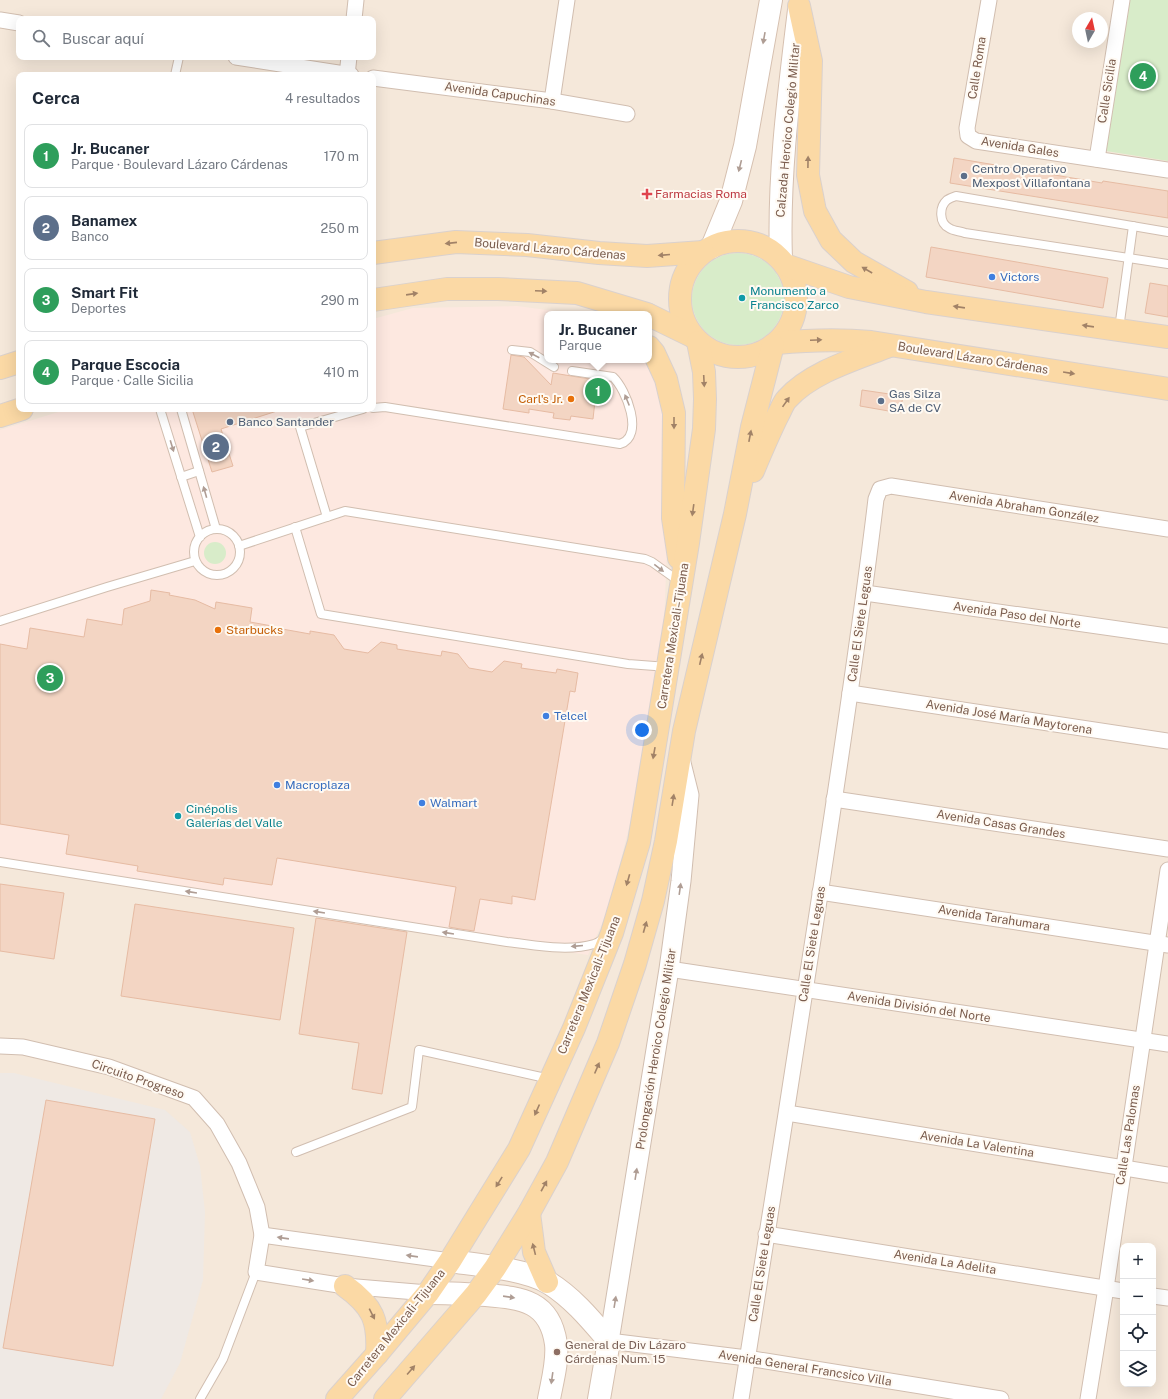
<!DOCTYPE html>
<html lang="es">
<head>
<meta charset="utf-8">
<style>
	body { margin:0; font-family:"Public Sans",sans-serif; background:#f6f6f7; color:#1f2937 }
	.controls { position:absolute; right:12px; bottom:12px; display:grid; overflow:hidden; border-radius:8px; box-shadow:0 4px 16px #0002 }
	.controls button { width:36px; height:36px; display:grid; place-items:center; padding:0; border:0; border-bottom:1px solid #e0e1e3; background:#fff; color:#1f2937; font:20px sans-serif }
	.compass { position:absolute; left:1072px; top:12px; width:36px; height:36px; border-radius:50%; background:#fff; box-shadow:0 4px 16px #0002; rotate:9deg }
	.you { position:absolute; left:642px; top:730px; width:14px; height:14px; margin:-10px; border:3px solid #fff; border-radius:50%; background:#1a73e8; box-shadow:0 0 0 6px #1a73e833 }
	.badge { display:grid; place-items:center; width:26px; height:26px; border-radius:50%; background:#0f766e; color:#fff; font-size:13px; font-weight:700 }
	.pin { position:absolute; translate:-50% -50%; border:2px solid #fff; box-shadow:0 1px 4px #0006 }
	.popup { position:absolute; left:544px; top:311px; width:108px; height:52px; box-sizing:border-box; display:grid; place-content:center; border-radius:8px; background:#fff; filter:drop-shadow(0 1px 3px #0005); font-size:13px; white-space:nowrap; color:#747a83 }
	.popup b { font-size:15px; color:#1f2937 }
	.popup::after { content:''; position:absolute; left:50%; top:100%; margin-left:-8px; border:8px solid transparent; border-top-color:#fff }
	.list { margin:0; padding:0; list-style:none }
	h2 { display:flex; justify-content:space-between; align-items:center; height:52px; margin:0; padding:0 16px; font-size:17px }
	h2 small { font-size:13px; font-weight:400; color:#747a83 }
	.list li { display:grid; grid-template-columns:26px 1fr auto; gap:12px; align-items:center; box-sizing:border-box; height:64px; margin:0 8px 8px; padding:0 8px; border:1px solid #e0e1e3; border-radius:8px }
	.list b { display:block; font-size:15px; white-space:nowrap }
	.list p { margin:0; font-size:13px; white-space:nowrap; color:#747a83 }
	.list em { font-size:13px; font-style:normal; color:#747a83 }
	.icon { flex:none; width:22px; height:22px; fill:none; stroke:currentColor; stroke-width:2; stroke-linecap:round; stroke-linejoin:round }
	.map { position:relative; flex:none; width:1168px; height:1399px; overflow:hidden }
	.search { position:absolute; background:#fff; box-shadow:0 4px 16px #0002; left:16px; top:16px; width:360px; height:44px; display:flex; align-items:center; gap:10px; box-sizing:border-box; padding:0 14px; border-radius:8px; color:#747a83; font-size:15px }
	.panel { position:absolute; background:#fff; box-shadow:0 4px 16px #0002; left:16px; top:72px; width:360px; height:340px; border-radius:8px }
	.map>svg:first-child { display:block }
	.residential { fill:#f5e8da; fill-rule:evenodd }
	.commercial { fill:#fde8e0 }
	.industrial { fill:#efe9e4 }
	.green { fill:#d8ecc9 }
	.building { fill:#f3d5c3; stroke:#e6bba3 }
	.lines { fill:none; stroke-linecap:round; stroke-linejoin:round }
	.service-casing { stroke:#d1beb0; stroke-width:10 }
	.minor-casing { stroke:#d1beb0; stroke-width:17 }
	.tertiary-casing { stroke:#d1beb0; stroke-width:21 }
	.secondary-casing { stroke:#d6c0b0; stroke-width:24 }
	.primary-casing { stroke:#dad1cd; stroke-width:24 }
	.service { stroke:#fff; stroke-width:8 }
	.minor { stroke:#fff; stroke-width:15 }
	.tertiary { stroke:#fff; stroke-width:19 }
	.secondary { stroke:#fff; stroke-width:22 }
	.primary { stroke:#fbd9a5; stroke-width:22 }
	.oneway { fill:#af9d94 }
	.oneway2 { fill:#a18267 }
	.service-dot { fill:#5c6f8a; stroke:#fffaf3; stroke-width:1.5 }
	.health-dot { fill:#e0444e; stroke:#fffaf3; stroke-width:1.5 }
	.shop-dot { fill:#3f7fe0; stroke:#fffaf3; stroke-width:1.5 }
	.culture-dot { fill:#0f9aa8; stroke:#fffaf3; stroke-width:1.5 }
	.food-dot { fill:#e8710a; stroke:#fffaf3; stroke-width:1.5 }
	.education-dot { fill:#8d6e63; stroke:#fffaf3; stroke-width:1.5 }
	.labels { text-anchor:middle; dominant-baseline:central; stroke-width:4; stroke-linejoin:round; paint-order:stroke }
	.street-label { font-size:12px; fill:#7a5c4d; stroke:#fffaf3 }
	.service-label { font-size:12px; fill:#4e5e75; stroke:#fffaf3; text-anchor:start }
	.health-label { font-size:12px; fill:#be3a42; stroke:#fffaf3; text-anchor:start }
	.shop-label { font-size:12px; fill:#366cbe; stroke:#fffaf3; text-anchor:start }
	.culture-label { font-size:12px; fill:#0d838f; stroke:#fffaf3; text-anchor:start }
	.food-label { font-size:12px; fill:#c56008; stroke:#fffaf3; text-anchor:end }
	.education-label { font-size:12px; fill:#785e54; stroke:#fffaf3; text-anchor:start }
</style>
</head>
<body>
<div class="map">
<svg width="1168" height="1399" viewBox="0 0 1168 1399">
	<rect width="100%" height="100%" fill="#fdf6ec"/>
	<path class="residential" d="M0,0H1168V1399H0ZM1078,18H1102V42H1078ZM19,19H373V57H19ZM19,75H373V409H19ZM547,314H649V360H547ZM1123,1246H1153V1384H1123Z"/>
	<path class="commercial" d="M517,306L577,314H547V360H648L655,369L664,408L667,549L664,624L637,796L608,910L588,955L0,865V430L68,409H373V319L413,308Z"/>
	<path class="industrial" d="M0,1073H14L165,1110L190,1132L200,1166L205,1212L203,1280L180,1363L161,1399H0Z"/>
	<g class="green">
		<path d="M1130,0H1168V161L1106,151Z"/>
		<circle cx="738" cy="299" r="46"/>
		<circle cx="215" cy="553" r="11"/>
	</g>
	<g class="building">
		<path d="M954,158L1102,183L1103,181L1168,191V218L950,183Z"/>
		<path d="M931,247L1108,278L1103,308L926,277Z"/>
		<path d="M1150,283L1168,286V317L1145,313Z"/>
		<path d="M511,355L524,357L551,385L553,373L608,382L605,403L595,401L593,419L571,416L570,420L553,418L554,413L529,409V413L503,409Z"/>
		<path d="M862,390L903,396L900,413L860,406Z"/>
		<path d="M192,409H277V411L221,429L233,466L212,472Z"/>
		<path d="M151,590L170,593L169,595L195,600L215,609L216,602L252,608L250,622L272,626L271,627L310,634V631L334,635L344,649L368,653L381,642L397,645V649L441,656L442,651L458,654L469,668L492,672L504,661L522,664L521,668L556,673L557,669L578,673L575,692L570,691L535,900L512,896V904L480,899L474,931L460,929L449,927L456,887L277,858L272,885L224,878L223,885L137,871L138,866L66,854L69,835L0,824V644L27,649L30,628L84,637L87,619L122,625L124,609L150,601Z"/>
		<path d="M0,884L64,893L54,959L0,951Z"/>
		<path d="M135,904L294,928L280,1020L121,996Z"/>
		<path d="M316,918L407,932L382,1094L352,1089L359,1043L299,1034Z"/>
		<path d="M46,1100L155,1119L113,1366L3,1348Z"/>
	</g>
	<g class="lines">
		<defs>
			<g id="service">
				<path d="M175,75L179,57"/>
				<path d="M1168,232L956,196C953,197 950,198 947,200C939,207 939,223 949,228C953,231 960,231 965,233L1168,264"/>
				<path d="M1119,329L1133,226"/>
				<path d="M512,350L530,352L554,367"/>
				<path d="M373,408L385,407L620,444C645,436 626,389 613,377L572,371"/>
				<path d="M160,409L200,537"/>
				<path d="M181,409L216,529"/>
				<path d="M181,477L199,471"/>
				<path d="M327,517L300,427L363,409"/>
				<path d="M295,527L321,614L628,664L668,667"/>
				<circle cx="217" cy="552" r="23"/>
				<path d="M239,546L345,511L645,559L652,562L680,582"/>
				<path d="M0,621L107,587L195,561"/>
				<path d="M0,862L507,942C535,945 567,952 594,944C598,943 601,940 605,938"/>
				<path d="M296,1152L412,1107L419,1050L550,1079"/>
				<path d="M200,1399L223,1359L256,1272"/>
			</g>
			<g id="minor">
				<path d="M989,0L967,128L968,136L976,141L1168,170"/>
				<path d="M354,19L356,0"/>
				<path d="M0,20L19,23"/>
				<path d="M236,57L351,75"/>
				<path d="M347,75L349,57"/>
				<path d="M373,78L552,101L627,114"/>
				<path d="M552,101L567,0"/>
				<path d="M1097,159L1122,0"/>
				<path d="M865,593L1168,636"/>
				<path d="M850,693L1168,741"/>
				<path d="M834,799L1168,849"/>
				<path d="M820,892L1168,945"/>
				<path d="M669,969L1168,1044"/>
				<path d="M0,1046L23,1047L109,1067L194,1098L217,1124L239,1163L257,1207L262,1235L256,1272L345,1286L428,1293"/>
				<path d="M787,1113L1168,1175"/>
				<path d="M766,1234L1123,1291"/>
				<path d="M262,1235L450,1261"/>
				<path d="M1153,1296L1168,1298"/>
				<path d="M609,1341L747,1358L1001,1399"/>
				<path d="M741,1399C769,1224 796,1050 823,875C842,750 861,625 876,499L880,489L891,486L1168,529"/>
				<path d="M1088,1399L1106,1288L1168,870"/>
			</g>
			<path id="tertiary" d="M609,1341L669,969L681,881L689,795L680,759"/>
			<g id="secondary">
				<path d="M712,247L731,201L745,146L771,0"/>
				<path d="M781,259C778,175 789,93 799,10"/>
				<path d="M450,1261C478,1265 526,1269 549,1283C573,1298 591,1320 609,1341L599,1399"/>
				<path d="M428,1293C447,1293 467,1294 486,1295C522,1298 550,1301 556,1344C558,1362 552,1382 549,1399"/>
			</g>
			<g id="primary">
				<path d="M799,6L811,61L808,175L815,211L831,240L854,262L907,292"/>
				<circle cx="738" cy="299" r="58"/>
				<path d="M373,253L456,242L527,245L599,253L647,256L703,252"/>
				<path d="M785,265L849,287L926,302L1168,337"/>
				<path d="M373,300L447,289H498L577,293L647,314"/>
				<path d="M649,315L692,336"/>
				<path d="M777,343C810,340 837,339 871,342L1168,389"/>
				<path d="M649,347L654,353L666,379L674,413L673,518L679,558"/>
				<path d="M0,368L19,362"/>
				<path d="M0,416L22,409"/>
				<path d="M753,471C761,452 769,433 778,415C781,410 783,403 787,399C811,372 856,359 889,346"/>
				<path d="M529,1213L534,1252L547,1282"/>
				<path d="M345,1286C373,1306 379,1321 377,1354"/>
				<path d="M337,1399L377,1354L428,1293L450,1261L519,1149L574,1028L612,933L639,842L688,543L704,429L705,399L704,372L698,342"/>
				<path d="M385,1399L476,1294L495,1268L529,1213L557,1162L608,1043L635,964L653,901L666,841L684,731L735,514L752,427L773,345"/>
			</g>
		</defs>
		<use href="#service" class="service-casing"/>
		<use href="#minor" class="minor-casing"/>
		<use href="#tertiary" class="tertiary-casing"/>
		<use href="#secondary" class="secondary-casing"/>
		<use href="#primary" class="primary-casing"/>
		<use href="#service" class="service"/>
		<use href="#minor" class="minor"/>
		<use href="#tertiary" class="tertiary"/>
		<use href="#secondary" class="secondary"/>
		<use href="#primary" class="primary"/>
	</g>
	<defs><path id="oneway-solid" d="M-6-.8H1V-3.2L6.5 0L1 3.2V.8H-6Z"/></defs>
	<g class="oneway">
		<use href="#oneway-solid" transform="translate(764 38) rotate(100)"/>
		<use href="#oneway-solid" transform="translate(740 166) rotate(104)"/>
		<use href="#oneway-solid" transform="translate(534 355) rotate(-152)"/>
		<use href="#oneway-solid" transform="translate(627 400) rotate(-112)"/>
		<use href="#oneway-solid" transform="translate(172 446) rotate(73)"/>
		<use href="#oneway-solid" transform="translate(205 492) rotate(-106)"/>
		<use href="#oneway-solid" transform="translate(659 568) rotate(38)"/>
		<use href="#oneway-solid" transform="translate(680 889) rotate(-82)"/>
		<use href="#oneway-solid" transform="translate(191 892) rotate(-171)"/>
		<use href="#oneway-solid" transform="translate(319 912) rotate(-171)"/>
		<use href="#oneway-solid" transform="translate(448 933) rotate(-171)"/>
		<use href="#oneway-solid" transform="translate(577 946) rotate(175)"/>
		<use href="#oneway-solid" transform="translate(636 1174) rotate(-81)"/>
		<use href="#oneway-solid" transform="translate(283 1238) rotate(-172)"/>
		<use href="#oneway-solid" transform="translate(412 1256) rotate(-172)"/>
		<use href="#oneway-solid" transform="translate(308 1280) rotate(9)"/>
		<use href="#oneway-solid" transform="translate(509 1297) rotate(8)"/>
		<use href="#oneway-solid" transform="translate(615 1302) rotate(-81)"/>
		<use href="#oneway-solid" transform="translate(552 1378) rotate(98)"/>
	</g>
	<g class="oneway2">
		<use href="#oneway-solid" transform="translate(808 162) rotate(-89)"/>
		<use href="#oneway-solid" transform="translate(451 243) rotate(174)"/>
		<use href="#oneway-solid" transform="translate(664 255) rotate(175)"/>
		<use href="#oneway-solid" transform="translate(867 270) rotate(-150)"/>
		<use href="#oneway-solid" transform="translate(541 291) rotate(3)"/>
		<use href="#oneway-solid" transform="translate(412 294) rotate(-8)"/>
		<use href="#oneway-solid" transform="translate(959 307) rotate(-172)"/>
		<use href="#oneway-solid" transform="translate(1088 326) rotate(-172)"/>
		<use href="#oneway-solid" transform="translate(816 340) rotate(-2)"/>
		<use href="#oneway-solid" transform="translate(1069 373) rotate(9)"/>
		<use href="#oneway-solid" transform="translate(704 381) rotate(87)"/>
		<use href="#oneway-solid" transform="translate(786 402) rotate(-55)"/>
		<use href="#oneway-solid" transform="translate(674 423) rotate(90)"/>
		<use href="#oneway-solid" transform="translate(750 436) rotate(-79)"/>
		<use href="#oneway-solid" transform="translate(693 510) rotate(98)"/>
		<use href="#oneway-solid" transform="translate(701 659) rotate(-77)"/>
		<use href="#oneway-solid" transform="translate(654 753) rotate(100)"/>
		<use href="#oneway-solid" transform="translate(673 800) rotate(-81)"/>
		<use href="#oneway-solid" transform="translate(628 880) rotate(106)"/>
		<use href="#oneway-solid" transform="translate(645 927) rotate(-74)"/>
		<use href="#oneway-solid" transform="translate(597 1068) rotate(-67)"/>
		<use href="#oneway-solid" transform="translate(537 1110) rotate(114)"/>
		<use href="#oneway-solid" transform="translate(499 1182) rotate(122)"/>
		<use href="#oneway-solid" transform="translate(544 1186) rotate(-61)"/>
		<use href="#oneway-solid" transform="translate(534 1249) rotate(-104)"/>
		<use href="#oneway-solid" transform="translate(372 1314) rotate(63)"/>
		<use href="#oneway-solid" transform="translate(411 1370) rotate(-49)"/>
	</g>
	<g class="service-dot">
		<circle cx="964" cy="176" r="4"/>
		<circle cx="881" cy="401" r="4"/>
		<circle cx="230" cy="422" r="4"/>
	</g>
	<path class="health-dot" d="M645 188h4v4h4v4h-4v4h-4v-4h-4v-4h4z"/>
	<g class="shop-dot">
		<circle cx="992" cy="277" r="4"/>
		<circle cx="546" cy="716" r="4"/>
		<circle cx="277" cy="785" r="4"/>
		<circle cx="422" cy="803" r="4"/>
	</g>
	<g class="culture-dot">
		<circle cx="742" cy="298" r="4"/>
		<circle cx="178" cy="816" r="4"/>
	</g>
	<g class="food-dot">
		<circle cx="571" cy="399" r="4"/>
		<circle cx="218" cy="630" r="4"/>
	</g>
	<circle class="education-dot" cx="557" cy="1352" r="4"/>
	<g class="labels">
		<g class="street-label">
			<text transform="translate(977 68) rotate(-81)">Calle Roma</text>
			<text transform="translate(1107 91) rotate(-81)">Calle Sicilia</text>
			<text transform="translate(500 94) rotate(8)">Avenida Capuchinas</text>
			<text transform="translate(788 130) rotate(-85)">Calzada Heroico Colegio Militar</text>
			<text transform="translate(1020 147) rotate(9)">Avenida Gales</text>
			<text transform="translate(550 249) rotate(5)">Boulevard Lázaro Cárdenas</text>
			<text transform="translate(973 358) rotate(9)">Boulevard Lázaro Cárdenas</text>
			<text transform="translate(1024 507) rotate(9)">Avenida Abraham González</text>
			<text transform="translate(1017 615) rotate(8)">Avenida Paso del Norte</text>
			<text transform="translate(860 624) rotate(-82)">Calle El Siete Leguas</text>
			<text transform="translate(673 636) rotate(-81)">Carretera Mexicali–Tijuana</text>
			<text transform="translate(1009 717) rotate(9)">Avenida José María Maytorena</text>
			<text transform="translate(1001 824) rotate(9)">Avenida Casas Grandes</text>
			<text transform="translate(994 918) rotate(9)">Avenida Tarahumara</text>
			<text transform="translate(812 944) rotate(-81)">Calle El Siete Leguas</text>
			<text transform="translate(589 985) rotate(-68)">Carretera Mexicali–Tijuana</text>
			<text transform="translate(919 1007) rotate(9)">Avenida División del Norte</text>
			<text transform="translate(656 1049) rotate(-81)">Prolongación Heroico Colegio Militar</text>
			<text transform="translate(138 1079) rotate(19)">Circuito Progreso</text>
			<text transform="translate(1128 1135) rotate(-81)">Calle Las Palomas</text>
			<text transform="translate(977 1144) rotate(9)">Avenida La Valentina</text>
			<text transform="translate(945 1262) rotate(9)">Avenida La Adelita</text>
			<text transform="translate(762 1264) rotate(-81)">Calle El Siete Leguas</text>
			<text transform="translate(396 1328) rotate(-51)">Carretera Mexicali–Tijuana</text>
			<text transform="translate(805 1368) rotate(9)">Avenida General Francsico Villa</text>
		</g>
		<g class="service-label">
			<text x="972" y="169">Centro Operativo<tspan x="972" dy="14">Mexpost Villafontana</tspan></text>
			<text x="889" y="394">Gas Silza<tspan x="889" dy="14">SA de CV</tspan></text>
			<text x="238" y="422">Banco Santander</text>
		</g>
		<g class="health-label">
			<text x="655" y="194">Farmacias Roma</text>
		</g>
		<g class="shop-label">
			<text x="1000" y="277">Victors</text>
			<text x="554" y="716">Telcel</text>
			<text x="285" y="785">Macroplaza</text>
			<text x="430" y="803">Walmart</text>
		</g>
		<g class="culture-label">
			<text x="750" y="291">Monumento a<tspan x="750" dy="14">Francisco Zarco</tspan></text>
			<text x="186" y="809">Cinépolis<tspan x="186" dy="14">Galerías del Valle</tspan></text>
		</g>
		<g class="food-label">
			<text x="563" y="399">Carl's Jr.</text>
			<text x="226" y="630" text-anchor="start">Starbucks</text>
		</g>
		<g class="education-label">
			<text x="565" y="1345">General de Div Lázaro<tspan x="565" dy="14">Cárdenas Num. 15</tspan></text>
		</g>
	</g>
</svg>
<div class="controls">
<button>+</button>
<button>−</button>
<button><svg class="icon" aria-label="locate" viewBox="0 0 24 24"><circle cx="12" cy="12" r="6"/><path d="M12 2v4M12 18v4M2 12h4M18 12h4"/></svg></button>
<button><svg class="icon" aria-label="layers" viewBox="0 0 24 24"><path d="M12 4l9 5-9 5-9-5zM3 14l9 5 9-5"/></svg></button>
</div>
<svg class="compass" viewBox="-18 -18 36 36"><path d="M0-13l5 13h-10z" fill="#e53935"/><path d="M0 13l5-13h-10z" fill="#747a83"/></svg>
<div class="you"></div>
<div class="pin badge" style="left:598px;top:391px;background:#2e9e5b">1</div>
<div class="popup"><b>Jr. Bucaner</b>Parque</div>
<div class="pin badge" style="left:216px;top:447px;background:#5c6f8a">2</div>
<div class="pin badge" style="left:50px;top:678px;background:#2e9e5b">3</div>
<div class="pin badge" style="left:1143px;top:76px;background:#2e9e5b">4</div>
<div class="search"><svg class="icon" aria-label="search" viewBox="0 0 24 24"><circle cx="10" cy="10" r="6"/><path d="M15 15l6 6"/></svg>Buscar aquí</div>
<section class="panel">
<h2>Cerca<small>4 resultados</small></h2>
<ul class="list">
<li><span class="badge" style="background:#2e9e5b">1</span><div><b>Jr. Bucaner</b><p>Parque · Boulevard Lázaro Cárdenas</p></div><em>170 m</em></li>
<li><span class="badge" style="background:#5c6f8a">2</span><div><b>Banamex</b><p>Banco</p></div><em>250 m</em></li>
<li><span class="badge" style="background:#2e9e5b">3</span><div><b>Smart Fit</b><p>Deportes</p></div><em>290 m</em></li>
<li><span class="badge" style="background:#2e9e5b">4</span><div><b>Parque Escocia</b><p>Parque · Calle Sicilia</p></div><em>410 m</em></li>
</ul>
</section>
</div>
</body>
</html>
